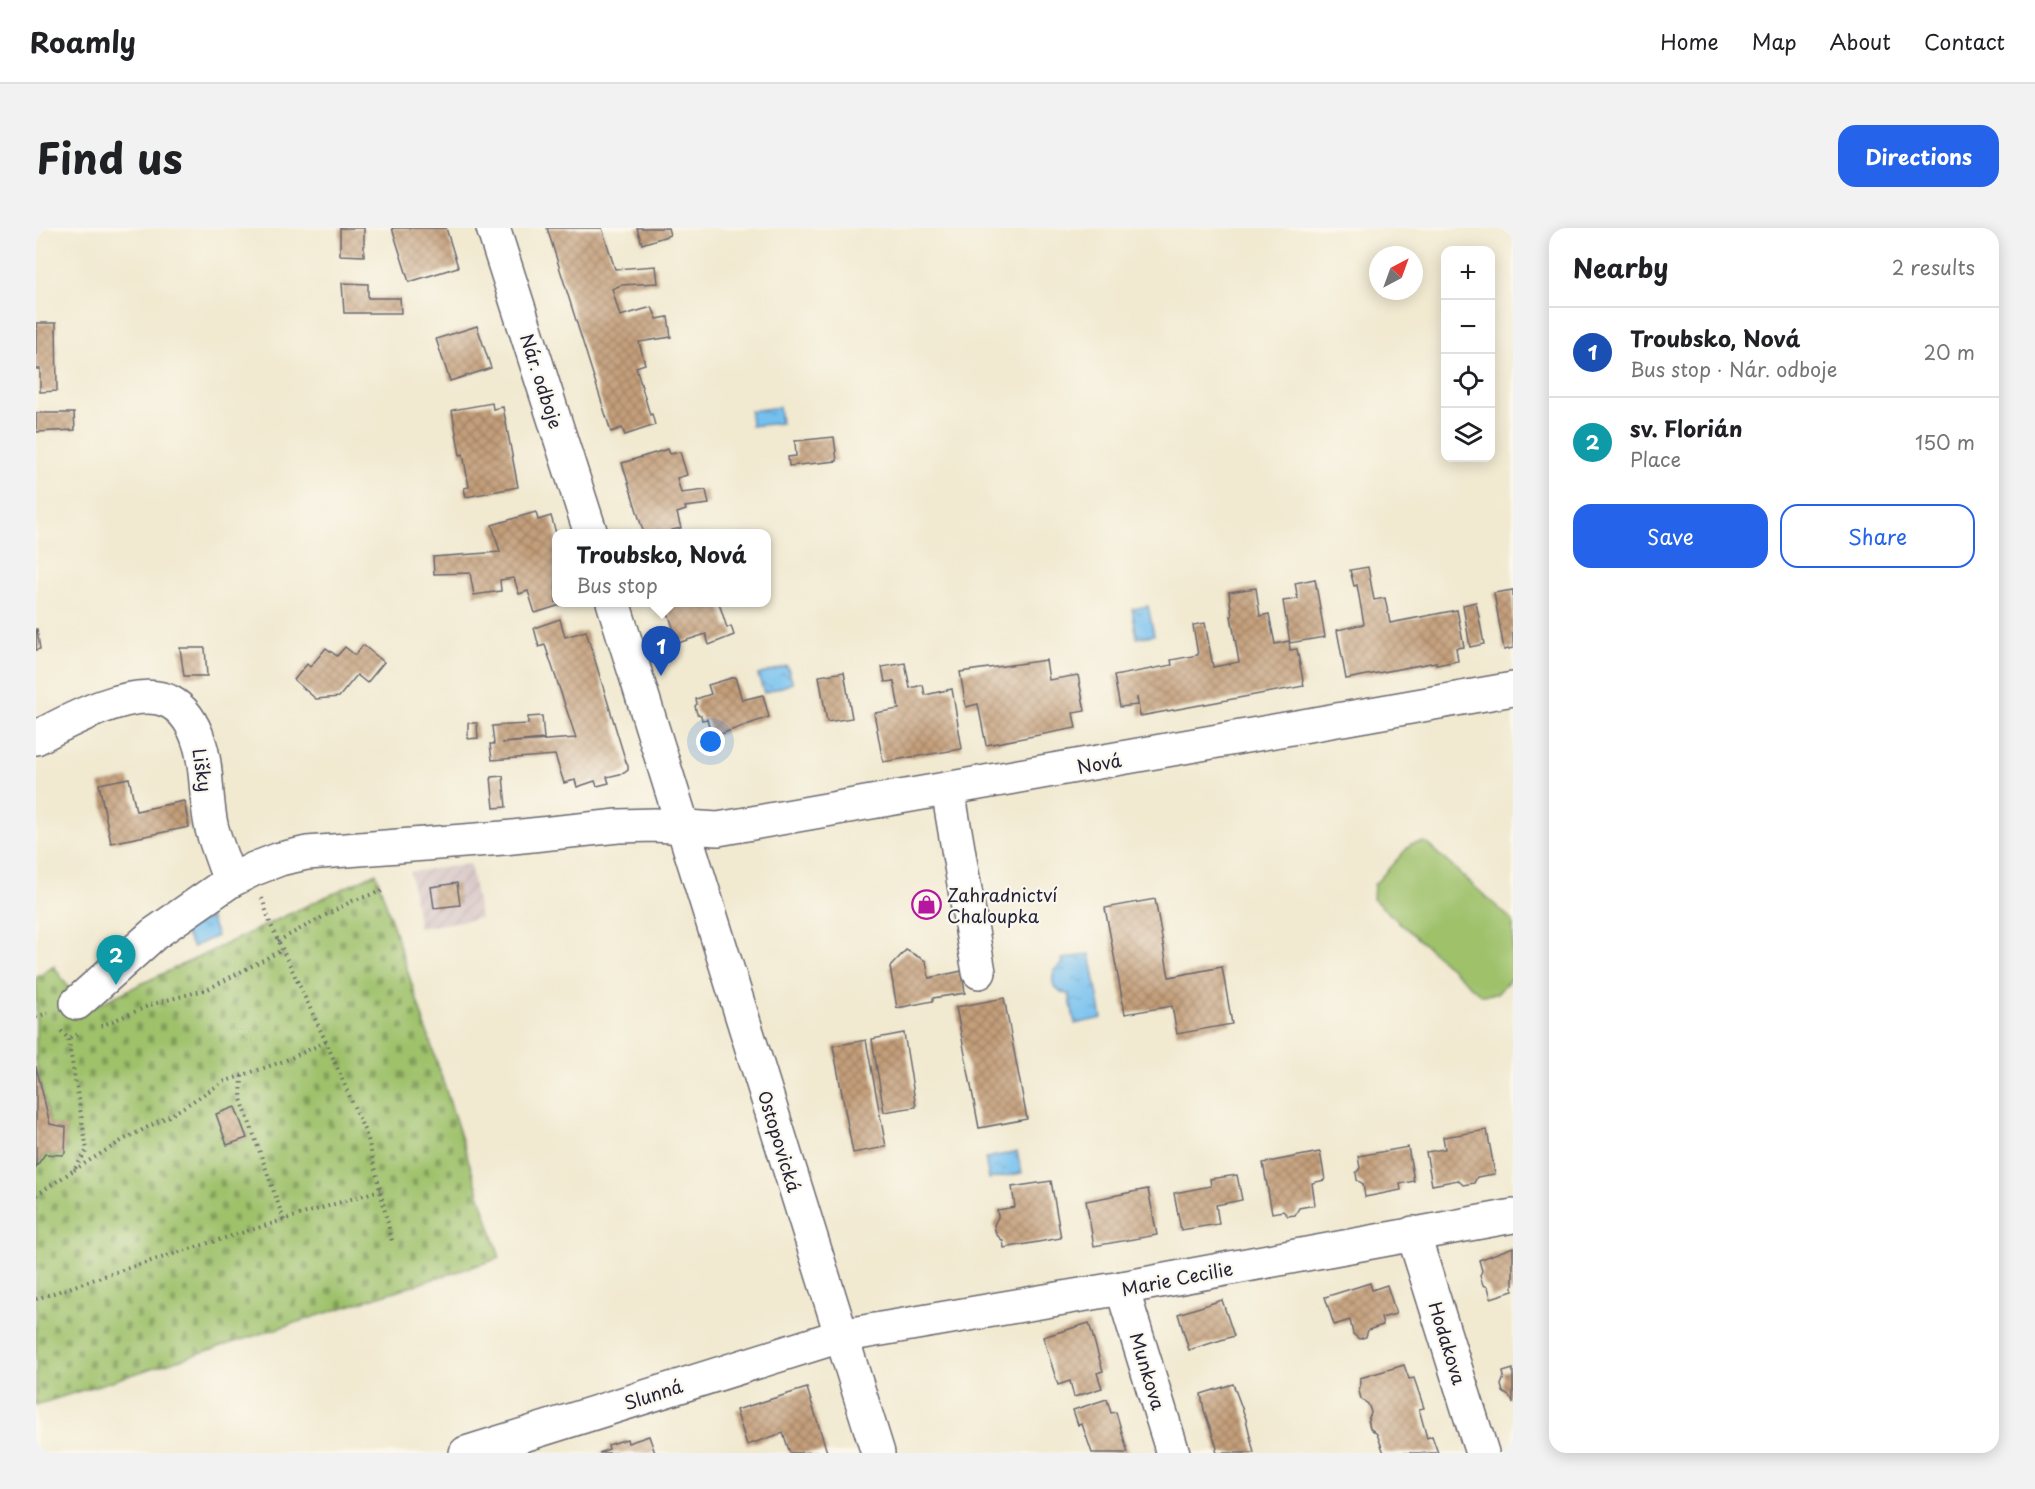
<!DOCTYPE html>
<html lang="en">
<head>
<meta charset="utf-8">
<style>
	body { margin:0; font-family:"Playpen Sans",sans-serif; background:#f2f2f2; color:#202124 }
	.controls { position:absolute; right:18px; top:18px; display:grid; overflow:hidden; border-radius:12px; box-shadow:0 3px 15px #0003 }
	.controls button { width:54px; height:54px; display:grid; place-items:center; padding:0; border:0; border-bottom:2px solid #e0e0e0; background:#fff; color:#202124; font:30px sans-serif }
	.compass { position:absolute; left:1333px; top:18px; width:54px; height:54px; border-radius:50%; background:#fff; box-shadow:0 3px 15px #0003; rotate:41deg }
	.you { position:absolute; left:675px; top:514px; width:21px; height:21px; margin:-15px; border:4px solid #fff; border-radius:50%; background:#1a73e8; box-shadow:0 0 0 9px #1a73e833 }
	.badge { display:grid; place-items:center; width:39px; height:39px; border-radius:50%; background:#2563eb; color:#fff; font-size:20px; font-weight:700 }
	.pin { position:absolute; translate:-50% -50px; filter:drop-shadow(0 2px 3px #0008) }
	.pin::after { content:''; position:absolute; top:32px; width:21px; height:18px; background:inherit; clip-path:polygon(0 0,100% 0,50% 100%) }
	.popup { position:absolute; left:516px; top:301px; width:219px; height:78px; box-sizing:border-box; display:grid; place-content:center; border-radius:12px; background:#fff; filter:drop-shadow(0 2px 4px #0005); font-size:20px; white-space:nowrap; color:#757577 }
	.popup b { font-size:22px; color:#202124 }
	.popup::after { content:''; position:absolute; left:50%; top:100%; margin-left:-12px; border:12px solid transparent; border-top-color:#fff }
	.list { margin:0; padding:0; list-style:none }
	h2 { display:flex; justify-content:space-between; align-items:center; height:78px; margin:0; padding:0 24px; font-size:26px }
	h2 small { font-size:20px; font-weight:400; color:#757577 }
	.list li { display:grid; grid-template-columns:39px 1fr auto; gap:18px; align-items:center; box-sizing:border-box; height:90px; padding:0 24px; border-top:2px solid #e0e0e0 }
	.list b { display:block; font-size:22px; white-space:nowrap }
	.list p { margin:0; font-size:20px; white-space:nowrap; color:#757577 }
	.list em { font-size:20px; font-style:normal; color:#757577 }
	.actions { display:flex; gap:12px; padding:18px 24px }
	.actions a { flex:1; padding:14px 0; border:2px solid #2563eb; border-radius:18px; text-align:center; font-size:21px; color:#2563eb }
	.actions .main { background:#2563eb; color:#fff }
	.icon { flex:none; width:33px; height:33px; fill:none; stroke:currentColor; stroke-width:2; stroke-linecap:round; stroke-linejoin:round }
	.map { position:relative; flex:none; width:1477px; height:1225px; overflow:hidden; border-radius:18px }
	header { display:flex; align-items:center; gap:36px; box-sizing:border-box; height:84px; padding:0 30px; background:#fff; border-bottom:2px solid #e0e0e0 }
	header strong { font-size:28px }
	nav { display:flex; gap:33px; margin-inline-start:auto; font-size:21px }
	.intro { display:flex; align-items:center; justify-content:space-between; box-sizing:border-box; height:144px; padding:0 36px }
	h1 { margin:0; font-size:42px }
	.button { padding:15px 27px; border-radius:18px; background:#2563eb; color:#fff; font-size:21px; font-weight:700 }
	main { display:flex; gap:36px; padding:0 36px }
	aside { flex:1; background:#fff; border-radius:18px; box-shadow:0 3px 15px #0003 }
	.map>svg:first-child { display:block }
	.industrial { fill:url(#industrial-furrows) }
	.cemetery { fill:url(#cemetery-stones); stroke:#607253; stroke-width:1.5; fill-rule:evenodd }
	.pitch { fill:#9ec16b; stroke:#607253; stroke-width:1.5 }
	.water { fill:url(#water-ripples); stroke:#4c7195; stroke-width:1.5 }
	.building { fill:url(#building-cross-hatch) }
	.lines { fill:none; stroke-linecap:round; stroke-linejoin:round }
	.minor-casing { stroke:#6a686f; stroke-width:36 }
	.path { stroke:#6a686f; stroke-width:4; stroke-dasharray:1.5 4.5; stroke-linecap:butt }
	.minor { stroke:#fff; stroke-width:33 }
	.labels { text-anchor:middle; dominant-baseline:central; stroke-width:4.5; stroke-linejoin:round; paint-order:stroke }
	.street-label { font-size:18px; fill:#22223b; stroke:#fbf7ec }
	.poi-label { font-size:18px; fill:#22223b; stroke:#fbf7ec; text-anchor:start }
</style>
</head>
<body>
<header>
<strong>Roamly</strong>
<nav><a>Home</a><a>Map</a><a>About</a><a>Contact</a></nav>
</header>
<div class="intro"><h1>Find us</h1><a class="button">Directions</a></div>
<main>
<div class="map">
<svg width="1477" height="1225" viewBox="0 0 1477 1225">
	<defs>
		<pattern id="industrial-furrows" width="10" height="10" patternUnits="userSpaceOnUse" patternTransform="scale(1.5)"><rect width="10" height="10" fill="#d2bfc1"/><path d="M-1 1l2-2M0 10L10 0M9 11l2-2" fill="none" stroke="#b4a4a7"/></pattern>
		<pattern id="cemetery-stones" width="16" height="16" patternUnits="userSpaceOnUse" patternTransform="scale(1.5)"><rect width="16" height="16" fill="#9ec16b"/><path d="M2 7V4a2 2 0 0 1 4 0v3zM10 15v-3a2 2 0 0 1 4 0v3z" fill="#809c59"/></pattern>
		<pattern id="water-ripples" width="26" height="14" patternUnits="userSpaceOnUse" patternTransform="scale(1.5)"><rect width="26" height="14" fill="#75c0ef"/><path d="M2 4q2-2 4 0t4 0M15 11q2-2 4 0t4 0" fill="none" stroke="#609cc3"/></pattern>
		<pattern id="building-cross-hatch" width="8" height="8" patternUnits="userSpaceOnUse" patternTransform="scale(1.5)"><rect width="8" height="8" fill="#c49f7a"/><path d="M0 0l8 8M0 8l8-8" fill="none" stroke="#9f8165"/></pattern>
	</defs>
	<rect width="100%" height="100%" fill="#fbf7ec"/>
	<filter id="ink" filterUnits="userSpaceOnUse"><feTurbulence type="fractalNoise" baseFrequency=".0167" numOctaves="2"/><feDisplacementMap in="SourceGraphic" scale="12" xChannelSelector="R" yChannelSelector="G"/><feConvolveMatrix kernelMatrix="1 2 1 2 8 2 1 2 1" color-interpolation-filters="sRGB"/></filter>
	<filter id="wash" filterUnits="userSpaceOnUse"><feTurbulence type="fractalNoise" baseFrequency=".008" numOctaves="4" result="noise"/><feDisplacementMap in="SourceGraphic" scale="24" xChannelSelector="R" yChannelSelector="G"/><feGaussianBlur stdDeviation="1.35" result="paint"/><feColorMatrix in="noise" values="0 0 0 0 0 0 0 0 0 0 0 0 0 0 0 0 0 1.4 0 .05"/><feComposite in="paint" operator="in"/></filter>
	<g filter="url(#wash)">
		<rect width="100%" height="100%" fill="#f1e9d0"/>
		<path class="industrial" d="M434,636L444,690L383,700L374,644Z"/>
		<path class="cemetery" d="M340,645L464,1030L0,1177V939L9,926L27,927L29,925L30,900L14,896L0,834V750L18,738L48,783ZM199,879L211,910L191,917L180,886Z"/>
		<path class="pitch" d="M1389,614L1477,693V748L1461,766L1445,767L1337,671L1338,657L1375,616Z"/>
		<g class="water">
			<path d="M743,179L745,195L715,198L714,183Z"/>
			<path d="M1112,378L1118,407L1101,410L1096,381Z"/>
			<path d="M751,438L757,455L728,465L722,447Z"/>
			<path d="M174,690L181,708L157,719L147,702Z"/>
			<path d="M1054,726L1066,790L1039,796L1033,766L1025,765L1018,758C1015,749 1017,740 1027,736L1026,731Z"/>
			<path d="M981,924L986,945L953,951L949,930Z"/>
		</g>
		<g id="blocks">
			<g class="building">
				<path d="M304,0H328V28L304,27Z"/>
				<path d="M356,0H410L422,39L373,54Z"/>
				<path d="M511,0H566L579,41L620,38L622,55L585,57L576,61L584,88L616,79L621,91L632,89L635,109L603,114L609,136L600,139L614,187L616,186L619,197L589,207L586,200L575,204Z"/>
				<path d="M601,0H632L634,7L606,16Z"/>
				<path d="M306,55L332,56V70H364L365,85H308Z"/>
				<path d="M0,95H20L21,163L4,164V141H0Z"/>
				<path d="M441,98L455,140L414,153L400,111Z"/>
				<path d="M456,175L457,181L467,179L482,259L430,269L428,260L433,259L427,226L424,227L416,182Z"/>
				<path d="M0,185H38L39,202L0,204Z"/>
				<path d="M798,209L801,233L753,238L752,229L760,228L759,213Z"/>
				<path d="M632,221L634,226L644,224L651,247L641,250L645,265L670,262L673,276L649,279L650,282L641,285L645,300L636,302L637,306H608L586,235Z"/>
				<path d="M500,284L502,292L515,288L520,305V374L531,375L499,385L492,363L483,366L478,350L464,352L465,363L438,367L434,345L398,346L397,329L464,324L456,297Z"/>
				<path d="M1332,339L1338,372L1349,370L1354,395L1421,382L1428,419L1420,420L1422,433L1400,437V434L1310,451L1301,402L1328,396L1321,357L1318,358L1314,342Z"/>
				<path d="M1279,351L1289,409L1254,415L1247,373L1262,371L1259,355Z"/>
				<path d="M1220,360L1224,388L1233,386L1239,416L1253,413L1254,422L1261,421L1268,458L1104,488L1101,469V477L1084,479L1078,448L1136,437L1135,432L1162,427L1157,397L1169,395L1177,439L1203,434L1195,388H1196L1193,364Z"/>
				<path d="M1477,362V420L1468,422L1458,365Z"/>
				<path d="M1440,374L1448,416L1434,419L1427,377Z"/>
				<path d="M629,375H683L691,400L695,398L698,407L673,417L670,406L642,415Z"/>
				<path d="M524,391L529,409L550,403L590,534L592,538V542L588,545L571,549L573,555L561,558L559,553L541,559L539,552L528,555L519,527L456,532L454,516H458L456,498L492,496V489L506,488L508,511L466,515L540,510L509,417L503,419L498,400Z"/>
				<path d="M0,401H1L4,421L0,422Z"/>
				<path d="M327,417L348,434L331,455L321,447L303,469L280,471L258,452L271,436L274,439L290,420L301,428L309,419L319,427Z"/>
				<path d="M144,420H169L171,448H148Z"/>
				<path d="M1010,432L1013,452L1042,447L1049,483L1037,485L1040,500L950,517L942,476L930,479L924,444Z"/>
				<path d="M869,435L874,460L887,457L889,467L916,461L926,521L847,534L838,485L863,481L858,453L849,454L846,439Z"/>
				<path d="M808,444L816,490L791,494L783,448Z"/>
				<path d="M699,449L706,472L727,467L733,489L676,509L671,491L666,492L665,487L661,486L659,478L661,476L660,471L675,466L672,457Z"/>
				<path d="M432,495H441L442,510L432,511Z"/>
				<path d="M467,548L470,579L458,580L455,549Z"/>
				<path d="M93,550L100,583L148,573L153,599L75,615L63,556Z"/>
				<path d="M421,655L424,677L398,680L395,659Z"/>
				<path d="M1119,671L1133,749L1186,739L1196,796L1141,806L1136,778L1089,786L1069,680Z"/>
				<path d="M870,722L890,733L893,750L926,743L929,765L897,770V773L861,780L854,739Z"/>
				<path d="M968,770L991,891L943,900L920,779Z"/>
				<path d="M868,805L880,879L848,884L836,811Z"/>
				<path d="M830,812L850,919L817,925L797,818Z"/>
				<path d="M0,838L14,896L30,899L29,925L27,927L9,926L0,939Z"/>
				<path d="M199,879L211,910L191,917L180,886Z"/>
				<path d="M1451,902L1459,946L1441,949L1438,955L1427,957L1422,952L1396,957L1390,924L1409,921L1407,909Z"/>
				<path d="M1372,919L1378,953L1364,956L1365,962L1329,969L1327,956L1321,952L1320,945L1324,940L1322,928Z"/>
				<path d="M1284,924L1289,952L1276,955L1279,977L1263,980L1259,987L1252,988L1247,983L1236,985L1227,935Z"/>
				<path d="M1201,947L1206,972L1180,977L1183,996L1145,1002L1138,965L1175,958L1174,951Z"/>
				<path d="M1015,953L1025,1010L968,1020L967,1013L960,1006L958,997L962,989L961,982L979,979L976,959Z"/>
				<path d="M1112,961L1121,1007L1058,1018L1050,973Z"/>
				<path d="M1477,1019V1063L1455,1070L1452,1059L1447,1057L1444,1047L1446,1043L1443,1032Z"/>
				<path d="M1334,1055L1336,1062L1351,1057L1360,1086L1345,1090L1347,1097L1332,1102L1330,1109L1323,1111L1317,1106L1314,1092L1298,1097L1289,1069Z"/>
				<path d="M1186,1072L1198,1108L1153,1122L1142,1086Z"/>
				<path d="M1053,1095L1067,1143L1061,1145L1066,1160L1038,1169L1034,1153L1022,1157L1007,1109Z"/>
				<path d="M1368,1137L1373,1151L1378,1150L1388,1180L1383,1181L1391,1210L1396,1208L1402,1225H1348L1341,1206L1334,1200L1332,1192L1335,1184L1332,1176L1325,1171L1323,1163L1325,1154L1324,1150Z"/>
				<path d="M1477,1141V1175L1474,1169L1467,1164L1465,1157L1468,1149L1467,1144Z"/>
				<path d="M1197,1156L1210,1191L1218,1225H1181L1180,1222L1181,1220L1168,1182L1165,1166Z"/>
				<path d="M771,1160L791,1224L754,1225L747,1205L711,1217L700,1182Z"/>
				<path d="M1071,1171L1075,1185L1080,1184L1092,1225H1056L1046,1196L1042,1197L1037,1182Z"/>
				<path d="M613,1208L619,1225H563L573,1221L572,1217L591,1211L592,1215Z"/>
			</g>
		</g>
	</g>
	<g filter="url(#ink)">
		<use href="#blocks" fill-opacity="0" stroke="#6a686f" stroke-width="1.5"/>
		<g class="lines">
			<defs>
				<g id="minor">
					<path d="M457,0L555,306"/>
					<path d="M577,374L842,1225"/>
					<path d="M0,510C31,493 100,456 134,474C149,482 158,498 163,514C172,539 169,574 176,601C181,618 188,636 194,653"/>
					<path d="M912,562L943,744"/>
					<path d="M41,775L118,706L194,653L218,641L244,631L271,625L467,610L582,598L619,597L682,601L1477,461"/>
					<path d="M1377,1005L1446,1225"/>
					<path d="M1086,1060L1137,1225"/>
					<path d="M430,1225L804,1108L1086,1060L1477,988"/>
				</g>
			</defs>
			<use href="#minor" class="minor-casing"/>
			<g class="path">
				<path d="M226,670L234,695L290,814L332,911L356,1013"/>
				<path d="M242,713L316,673L346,663"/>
				<path d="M0,789L12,785"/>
				<path d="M65,798L117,776L172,761L246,722"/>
				<path d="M25,803L32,810L41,807"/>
				<path d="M206,848L205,871L248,992"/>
				<path d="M38,942L87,912L135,887L187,854L248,833L290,814"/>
				<path d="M0,967L38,942L51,922L32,810"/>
				<path d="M0,1071L89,1041L344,962"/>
			</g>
			<use href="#minor" class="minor"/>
		</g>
	</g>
	<defs>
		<symbol id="shop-ring" viewBox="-11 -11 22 22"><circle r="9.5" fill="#fbf7ec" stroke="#b5179e" stroke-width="1.5"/><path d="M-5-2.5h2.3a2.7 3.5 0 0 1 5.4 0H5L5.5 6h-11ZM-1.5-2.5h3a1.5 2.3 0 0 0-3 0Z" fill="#b5179e"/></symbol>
	</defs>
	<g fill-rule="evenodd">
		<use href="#shop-ring" x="874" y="660" width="33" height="33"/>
	</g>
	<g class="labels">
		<g class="street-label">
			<text transform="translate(506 153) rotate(72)">Nár. odboje</text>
			<text transform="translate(1063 535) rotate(-10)">Nová</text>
			<text transform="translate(167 542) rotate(81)">Lišky</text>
			<text transform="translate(744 913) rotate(73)">Ostopovická</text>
			<text transform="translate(1141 1050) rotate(-11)">Marie Cecilie</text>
			<text transform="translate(1412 1115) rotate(73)">Hodakova</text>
			<text transform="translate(1112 1143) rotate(73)">Munkova</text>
			<text transform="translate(617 1166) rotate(-18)">Slunná</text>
		</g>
		<g class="poi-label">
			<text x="911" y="666">Zahradnictví<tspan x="911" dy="21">Chaloupka</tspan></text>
		</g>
	</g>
</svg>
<div class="controls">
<button>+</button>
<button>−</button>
<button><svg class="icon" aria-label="locate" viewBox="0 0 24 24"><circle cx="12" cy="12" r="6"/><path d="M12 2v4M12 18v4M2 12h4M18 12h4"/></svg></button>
<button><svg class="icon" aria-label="layers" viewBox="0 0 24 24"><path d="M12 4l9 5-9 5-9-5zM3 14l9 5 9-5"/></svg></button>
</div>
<svg class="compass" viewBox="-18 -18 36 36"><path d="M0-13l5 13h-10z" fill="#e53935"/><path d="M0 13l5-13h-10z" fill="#757577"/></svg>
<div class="you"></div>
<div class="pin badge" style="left:625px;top:448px;background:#1a4fb4">1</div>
<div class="popup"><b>Troubsko, Nová</b>Bus stop</div>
<div class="pin badge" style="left:80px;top:757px;background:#0f9aa8">2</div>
</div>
<aside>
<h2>Nearby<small>2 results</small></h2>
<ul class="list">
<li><span class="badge" style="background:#1a4fb4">1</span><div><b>Troubsko, Nová</b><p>Bus stop · Nár. odboje</p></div><em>20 m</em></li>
<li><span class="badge" style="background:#0f9aa8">2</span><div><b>sv. Florián</b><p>Place</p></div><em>150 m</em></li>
</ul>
<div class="actions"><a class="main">Save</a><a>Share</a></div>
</aside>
</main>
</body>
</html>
